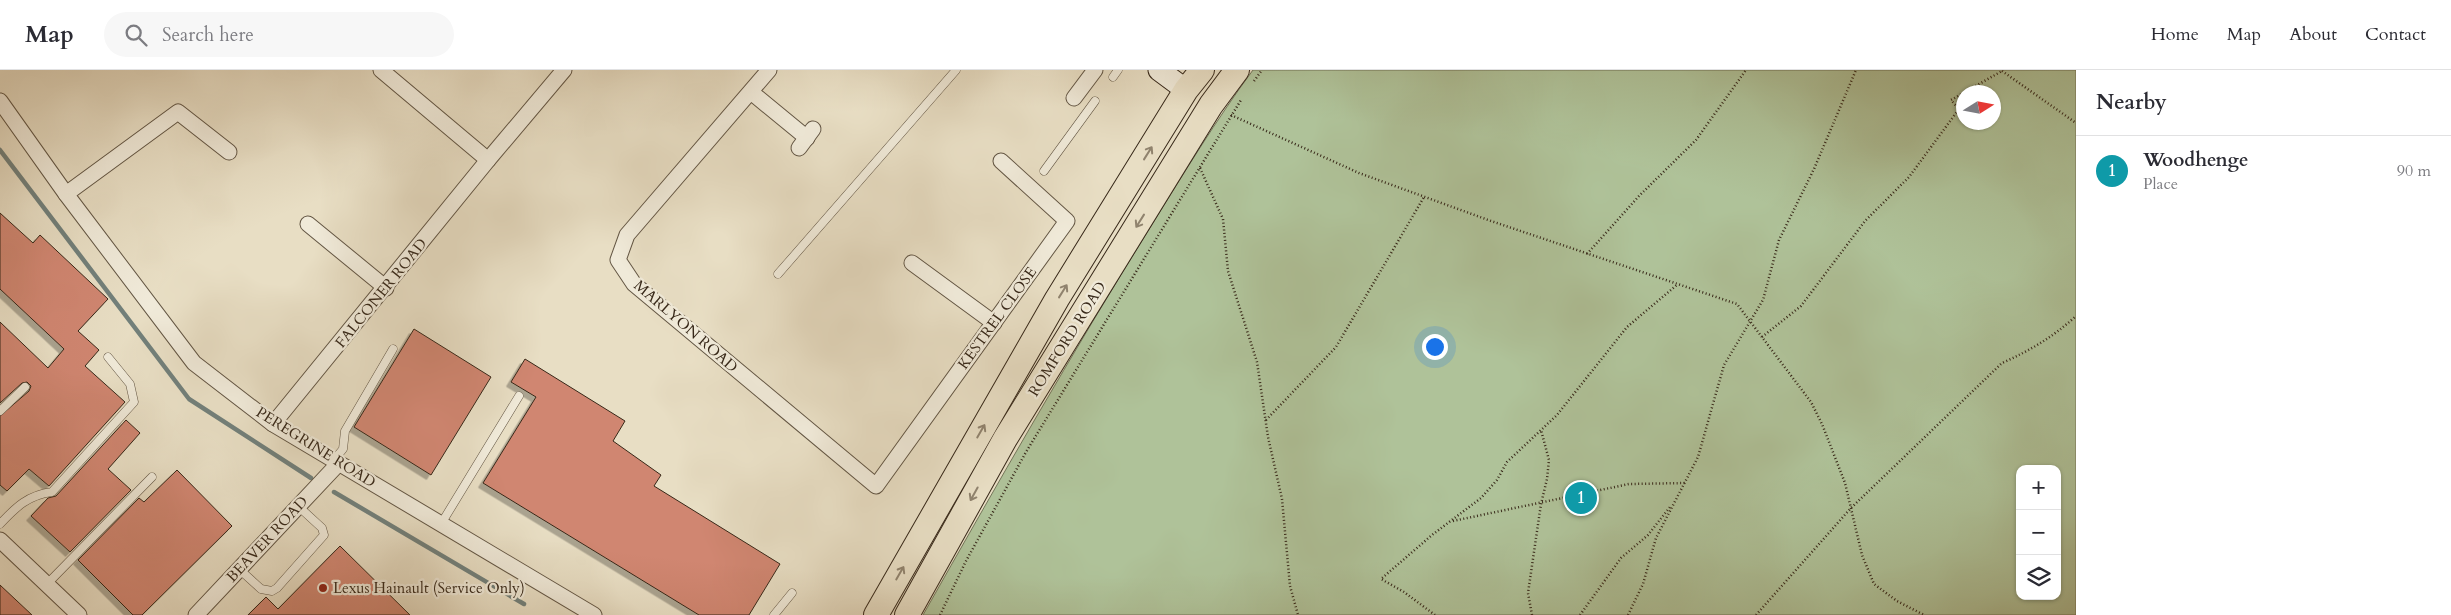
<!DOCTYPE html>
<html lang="en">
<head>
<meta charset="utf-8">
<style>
	body { margin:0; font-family:Cardo,serif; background:#f7f7f7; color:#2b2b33 }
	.controls { position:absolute; right:15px; bottom:15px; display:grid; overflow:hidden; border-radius:10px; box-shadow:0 1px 4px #0004 }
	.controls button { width:45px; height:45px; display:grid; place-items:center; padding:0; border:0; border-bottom:1px solid #e1e1e2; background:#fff; color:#2b2b33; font:25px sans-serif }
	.compass { position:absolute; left:1956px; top:15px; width:45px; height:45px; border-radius:50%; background:#fff; box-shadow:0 1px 4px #0004; rotate:79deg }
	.you { position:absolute; left:1434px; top:276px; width:18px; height:18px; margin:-12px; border:4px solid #fff; border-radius:50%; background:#1a73e8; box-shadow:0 0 0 8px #1a73e833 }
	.badge { display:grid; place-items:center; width:32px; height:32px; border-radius:50%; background:#8f2418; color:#fff; font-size:16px; font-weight:700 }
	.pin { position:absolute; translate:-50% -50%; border:2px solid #fff; box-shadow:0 1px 5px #0006 }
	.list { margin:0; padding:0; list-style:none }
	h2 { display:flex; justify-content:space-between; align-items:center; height:65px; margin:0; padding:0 20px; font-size:21px }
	h2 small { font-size:16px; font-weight:400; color:#7c7c81 }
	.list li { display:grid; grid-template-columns:32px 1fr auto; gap:15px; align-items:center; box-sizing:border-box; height:70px; padding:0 20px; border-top:1px solid #e1e1e2 }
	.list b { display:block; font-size:19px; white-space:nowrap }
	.list p { margin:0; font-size:16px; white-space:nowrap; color:#7c7c81 }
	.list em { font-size:16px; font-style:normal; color:#7c7c81 }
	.icon { flex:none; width:28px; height:28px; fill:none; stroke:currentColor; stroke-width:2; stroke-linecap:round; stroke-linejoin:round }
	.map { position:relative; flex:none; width:2076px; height:545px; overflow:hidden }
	header { display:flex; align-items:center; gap:30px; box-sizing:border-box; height:70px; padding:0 25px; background:#fff; border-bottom:1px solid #e1e1e2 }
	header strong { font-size:24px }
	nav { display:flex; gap:28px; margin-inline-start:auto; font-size:18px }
	.search { width:350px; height:45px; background:#f7f7f7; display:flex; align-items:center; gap:12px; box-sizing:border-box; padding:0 18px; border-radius:28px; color:#7c7c81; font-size:19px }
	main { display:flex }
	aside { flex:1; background:#fff }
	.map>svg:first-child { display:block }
	.green { fill:#afc299; stroke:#737559; fill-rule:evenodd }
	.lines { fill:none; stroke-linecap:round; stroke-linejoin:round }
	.stream { stroke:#72807b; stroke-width:4.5 }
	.building { fill:#d08671; stroke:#372819; filter:url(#shadow) }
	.lane-casing { stroke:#635644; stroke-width:9 }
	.street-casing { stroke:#635644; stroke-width:17 }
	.secondary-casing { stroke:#372819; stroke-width:23 }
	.primary-casing { stroke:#372819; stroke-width:26 }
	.path { stroke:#372819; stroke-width:2.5; stroke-dasharray:1 2.5; stroke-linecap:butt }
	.lane { stroke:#f0ead9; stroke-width:8 }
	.street { stroke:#f0ead9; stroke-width:15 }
	.secondary { stroke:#f0ead9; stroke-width:21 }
	.primary { stroke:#e8dec4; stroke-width:24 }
	.oneway { stroke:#90836e }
	.poi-dot { fill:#8f2418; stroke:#f0ead9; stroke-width:2 }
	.labels { text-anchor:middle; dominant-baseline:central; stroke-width:4.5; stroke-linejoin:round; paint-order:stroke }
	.street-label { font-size:15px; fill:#372819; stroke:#f0ead9 }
	.poi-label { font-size:15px; fill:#372819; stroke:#f0ead9; text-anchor:start }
</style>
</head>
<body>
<header>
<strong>Map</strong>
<div class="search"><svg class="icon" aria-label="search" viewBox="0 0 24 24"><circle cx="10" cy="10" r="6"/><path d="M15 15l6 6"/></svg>Search here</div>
<nav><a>Home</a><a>Map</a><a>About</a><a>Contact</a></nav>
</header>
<main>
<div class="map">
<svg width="2076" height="545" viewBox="0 0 2076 545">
	<defs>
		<filter id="shadow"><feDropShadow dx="-4.5" dy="4.5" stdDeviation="0" flood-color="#0004"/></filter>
	</defs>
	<rect width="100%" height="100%" fill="#e8dec4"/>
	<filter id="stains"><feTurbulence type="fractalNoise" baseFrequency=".004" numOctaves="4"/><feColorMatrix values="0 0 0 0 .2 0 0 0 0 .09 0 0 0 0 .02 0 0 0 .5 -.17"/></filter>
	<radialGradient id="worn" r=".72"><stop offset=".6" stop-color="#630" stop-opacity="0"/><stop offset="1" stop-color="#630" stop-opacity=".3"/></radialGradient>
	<path class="green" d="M1253,0H2076V545H923C997,414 1072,283 1151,156C1184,103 1216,50 1253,0ZM1964,22H1994V52H1964ZM2020,399H2057V526H2020Z"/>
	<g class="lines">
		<g class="stream">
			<path d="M0,80L189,329L311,408"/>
			<path d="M334,422L524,534"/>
		</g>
	</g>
	<g class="building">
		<path d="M0,143L33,173L40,165L108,229L78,261L99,280L85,296L125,332L49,416L29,399L7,421L0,415V346L29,321L31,316L27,312L22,313L0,333V252L48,298L64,279L0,219Z"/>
		<path d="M414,259L491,307L431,405L354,357Z"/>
		<path d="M525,289L625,351L613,371L661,405L654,416L780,494L749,545H699L483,413L536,327L511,312Z"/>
		<path d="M126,350L140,363L108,399L131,420L70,482L31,446L48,428L56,426Z"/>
		<path d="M177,400L232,456L142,545H133L78,490L139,428L144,432Z"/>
		<path d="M340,476L410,545H248L266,527L278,539Z"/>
		<path d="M0,515L32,545H0Z"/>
	</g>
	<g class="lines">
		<defs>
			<g id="lane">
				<path d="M1113,7L1118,0"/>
				<path d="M1044,101L1095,31"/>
				<path d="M778,204L956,0"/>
				<path d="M0,341L25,317"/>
				<path d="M334,390L343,379L345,361L393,279"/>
				<path d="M0,454C16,437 28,425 52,422L134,332L130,314L108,287"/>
				<path d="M441,454L519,326"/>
				<path d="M239,499L261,519L272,521L277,518L324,465L322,458L298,436"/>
				<path d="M47,514L152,407"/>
				<path d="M774,545L792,523"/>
			</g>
			<g id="street">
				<path d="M381,0L488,90L564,0"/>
				<path d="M769,0L627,165L618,190L634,214L876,416L1067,151L1001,91"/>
				<path d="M751,22L807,68"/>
				<path d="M1074,28L1095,0"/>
				<path d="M0,31L66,124L194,293L273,354L594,545"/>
				<path d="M799,78L813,59"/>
				<path d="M66,124L178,42L229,82"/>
				<path d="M308,154L386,218"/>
				<path d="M912,193L994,253"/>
				<path d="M273,354L488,90"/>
				<path d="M0,470L79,545"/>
				<path d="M196,545L339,393"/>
			</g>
			<path id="secondary" d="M1159,0L1186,20"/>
			<g id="primary">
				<path d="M876,545L1057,229L1186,20L1202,0"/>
				<path d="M907,545L1005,369L1211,35L1237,0"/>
			</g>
		</defs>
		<use href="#lane" class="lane-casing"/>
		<use href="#street" class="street-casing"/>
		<use href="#secondary" class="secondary-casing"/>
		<use href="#primary" class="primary-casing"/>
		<g class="path">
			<path d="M2002,1L2076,53"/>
			<path d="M1254,11L1262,0"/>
			<path d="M1231,45L1359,103L1491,151L1737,234L1811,332L1822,354L1845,413L1862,485L1874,514L1897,531L1924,545"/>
			<path d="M1200,98L1223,149L1228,201L1257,292L1268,367L1282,429L1290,516L1298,545"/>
			<path d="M1587,184L1639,126L1696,70L1746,0"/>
			<path d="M1762,267L1801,236L1865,151L1909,107L1959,39L1951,30L2002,1"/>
			<path d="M1266,350L1336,277L1424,127"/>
			<path d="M1453,451L1629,414L1685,413"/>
			<path d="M940,545L966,491L1026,382L1241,30"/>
			<path d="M1435,545L1404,522L1381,509L1432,465L1481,428L1497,410L1507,392L1557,345L1627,257L1678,214"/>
			<path d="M1532,545L1528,523L1541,434L1547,409L1549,390L1541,360"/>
			<path d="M1580,545L1621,488L1648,465L1670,437"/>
			<path d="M1628,545L1643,514L1656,468L1698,387L1724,295L1763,230L1779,170L1814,99L1856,0"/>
			<path d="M1756,545L1851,438L2002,293C2031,280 2053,267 2076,246"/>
		</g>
		<use href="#lane" class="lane"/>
		<use href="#street" class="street"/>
		<use href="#secondary" class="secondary"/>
		<use href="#primary" class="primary"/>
	</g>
	<defs><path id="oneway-shaft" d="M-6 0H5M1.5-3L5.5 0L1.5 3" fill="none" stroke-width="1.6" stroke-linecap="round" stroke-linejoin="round" transform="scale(1.25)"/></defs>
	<g class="oneway">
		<use href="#oneway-shaft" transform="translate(1148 83) rotate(-58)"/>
		<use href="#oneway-shaft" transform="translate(1140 151) rotate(122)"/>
		<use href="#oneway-shaft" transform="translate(1063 221) rotate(-58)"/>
		<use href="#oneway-shaft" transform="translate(981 361) rotate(-60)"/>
		<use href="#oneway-shaft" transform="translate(974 424) rotate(119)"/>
		<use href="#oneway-shaft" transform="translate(900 503) rotate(-60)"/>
	</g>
	<circle class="poi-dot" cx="323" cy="518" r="5"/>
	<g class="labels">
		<g class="street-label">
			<text transform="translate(381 223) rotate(-51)">FALCONER ROAD</text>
			<text transform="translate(997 248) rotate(-54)">KESTREL CLOSE</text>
			<text transform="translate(686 256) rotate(41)">MARLYON ROAD</text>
			<text transform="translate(1067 269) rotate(-58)">ROMFORD ROAD</text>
			<text transform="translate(316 377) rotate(32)">PEREGRINE ROAD</text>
			<text transform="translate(267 469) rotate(-47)">BEAVER ROAD</text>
		</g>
		<g class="poi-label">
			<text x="333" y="518">Lexus Hainault (Service Only)</text>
		</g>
	</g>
	<rect width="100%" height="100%" filter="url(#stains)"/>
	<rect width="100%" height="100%" fill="url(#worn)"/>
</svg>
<div class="controls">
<button>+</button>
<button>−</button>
<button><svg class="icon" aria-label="layers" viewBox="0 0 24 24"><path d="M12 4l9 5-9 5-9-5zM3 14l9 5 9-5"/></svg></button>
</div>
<svg class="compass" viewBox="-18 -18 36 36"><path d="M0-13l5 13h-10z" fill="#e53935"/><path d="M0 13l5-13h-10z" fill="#7c7c81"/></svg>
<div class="you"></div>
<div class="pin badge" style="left:1581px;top:428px;background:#0f9aa8">1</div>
</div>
<aside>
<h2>Nearby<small></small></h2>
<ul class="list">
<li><span class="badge" style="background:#0f9aa8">1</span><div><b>Woodhenge</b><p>Place</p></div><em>90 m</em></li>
</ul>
</aside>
</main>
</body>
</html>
